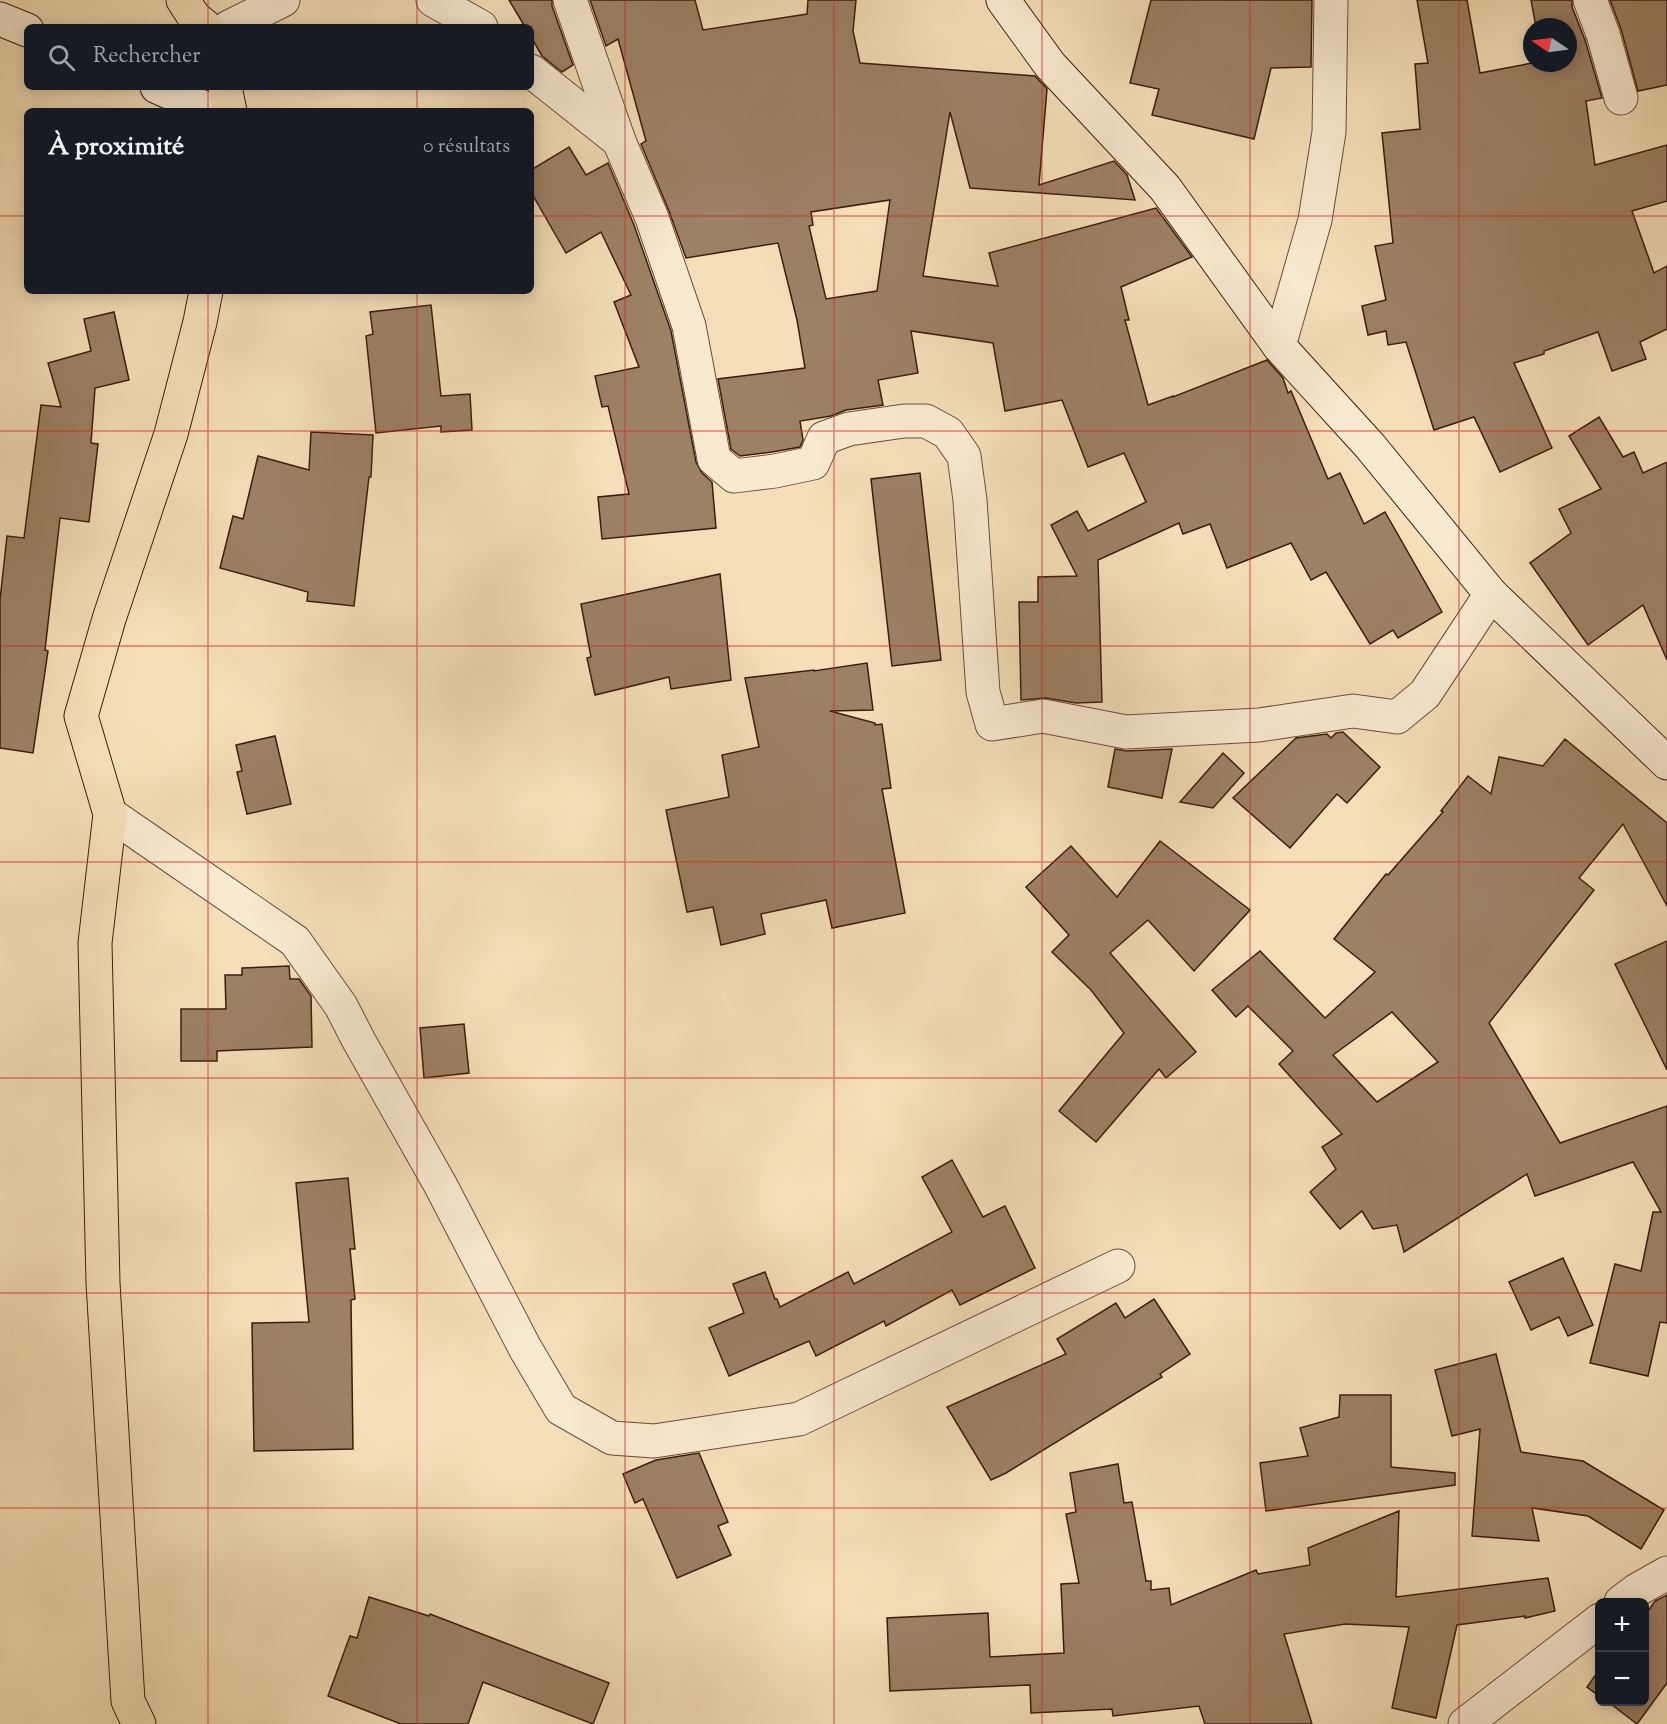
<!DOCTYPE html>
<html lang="fr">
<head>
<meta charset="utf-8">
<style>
	body { margin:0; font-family:"Sorts Mill Goudy",serif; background:#20242c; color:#f1f3f6 }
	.controls { position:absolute; right:18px; bottom:18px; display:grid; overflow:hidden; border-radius:9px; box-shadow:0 3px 15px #0003 }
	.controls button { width:54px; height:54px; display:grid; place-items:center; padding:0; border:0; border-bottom:2px solid #363941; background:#171b24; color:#f1f3f6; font:30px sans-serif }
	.compass { position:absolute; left:1523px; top:18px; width:54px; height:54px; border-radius:50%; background:#171b24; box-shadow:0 3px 15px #0003; rotate:283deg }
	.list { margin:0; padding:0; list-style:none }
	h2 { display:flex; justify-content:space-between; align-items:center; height:78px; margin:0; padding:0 24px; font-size:26px }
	h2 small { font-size:20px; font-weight:400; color:#9ea1a6 }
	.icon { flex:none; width:33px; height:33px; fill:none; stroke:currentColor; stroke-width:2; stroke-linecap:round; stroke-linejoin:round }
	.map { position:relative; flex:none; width:1667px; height:1724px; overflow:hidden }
	.search { position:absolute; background:#171b24; box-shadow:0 3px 15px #0003; left:24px; top:24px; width:510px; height:66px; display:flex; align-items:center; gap:15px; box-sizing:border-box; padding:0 21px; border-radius:9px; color:#9ea1a6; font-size:22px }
	.panel { position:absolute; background:#171b24; box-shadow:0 3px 15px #0003; left:24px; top:108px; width:510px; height:186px; border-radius:9px }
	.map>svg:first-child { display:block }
	.building { fill:#9d8165; stroke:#3e1c0c; stroke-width:1.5; fill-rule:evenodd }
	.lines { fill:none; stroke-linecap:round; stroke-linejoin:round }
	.street-casing { stroke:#6c4d37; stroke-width:35 }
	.secondary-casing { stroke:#3e1c0c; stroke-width:35 }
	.highway-casing { stroke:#3e1c0c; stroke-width:35 }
	.street { stroke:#f8ead1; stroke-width:33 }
	.secondary { stroke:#f8ead1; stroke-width:33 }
	.highway { stroke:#f4dfb8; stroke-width:33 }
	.grid { fill:none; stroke:#d62828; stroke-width:1.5; stroke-opacity:0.55 }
</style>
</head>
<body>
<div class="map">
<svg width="1667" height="1724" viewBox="0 0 1667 1724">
	<rect width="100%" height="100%" fill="#f4dfb8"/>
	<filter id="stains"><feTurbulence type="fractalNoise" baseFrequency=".00333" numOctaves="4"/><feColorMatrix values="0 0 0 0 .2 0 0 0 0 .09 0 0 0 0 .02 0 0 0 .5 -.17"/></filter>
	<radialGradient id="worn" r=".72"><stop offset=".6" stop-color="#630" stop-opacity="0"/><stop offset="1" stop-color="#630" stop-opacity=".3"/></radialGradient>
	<g class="building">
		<path d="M509,0H552V6L573,65L562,72L542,56L531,37V27H525Z"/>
		<path d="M590,0H695L703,30L807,14L808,0H856L853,31L860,63L1035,76L1047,89L1039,185L1114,161L1127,175L1135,200L970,188L950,112L923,276L998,286L989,253L1156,208L1192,257L1121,287L1129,320H1125L1148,405L1173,396V397L1267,360L1283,378L1288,393L1291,391L1328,479L1340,473L1364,524L1385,512L1442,612L1398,638L1393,630L1370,644L1326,572L1311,580L1291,543L1227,568L1210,524L1183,534L1179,523L1098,560L1102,702L1076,703L1046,698L1021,700L1019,602H1038V577L1077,576L1051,525L1077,511L1088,531L1146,502L1124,453L1088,467L1062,400L1005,411L993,343L911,331L918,373L878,380L883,405L846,410L831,416L800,421L803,440L800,447L772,452L740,456L731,449L718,379L805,368L797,320L778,243L686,258L669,211L641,144L646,141L618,39L606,46ZM890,200L877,291L826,299L809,226L813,225L811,212Z"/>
		<path d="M1151,0H1312L1311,67L1271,68L1254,139L1152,115L1159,89L1130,83Z"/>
		<path d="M1417,0H1467L1480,73L1532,63H1568V27H1536L1531,0H1572V7L1585,40L1602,98L1586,101L1595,165L1667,145V201L1632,211L1654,273L1667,266V329L1640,342L1646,359L1612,371L1598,332L1544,351V354L1514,363L1552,448L1500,472L1474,417L1434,430L1406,342L1388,345L1386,331L1368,335L1362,306L1386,300L1375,246L1393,243L1382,133L1420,129L1415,64L1428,63Z"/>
		<path d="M1610,0H1667V85L1638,91L1621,29Z"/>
		<path d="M569,147L586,175L608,163L634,225L671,331L696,462L702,473L712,482L716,528L602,539L598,497L629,494L608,406L602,407L595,376L639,367L614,302L631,295L601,232L566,253L531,192V170Z"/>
		<path d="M431,305L441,396L470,394L472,430L441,432V426L376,433L366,336L373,334L370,312Z"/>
		<path d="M114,312L129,380L95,388L91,443L98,444L89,522L60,518L45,650L48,651L33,753L0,748V600L7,536L24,538L41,405L61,407L48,363L91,351L84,319Z"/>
		<path d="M1599,417L1623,457L1634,452L1643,473L1667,462V660L1643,605L1588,645L1530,563L1571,533L1559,509L1601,489L1569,436Z"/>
		<path d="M311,432L373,435L371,477H369L354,606L307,601L308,592L220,568L233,516L243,519L258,456L309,470Z"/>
		<path d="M920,473L941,660L892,666L871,479Z"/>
		<path d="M720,574L731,680L671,689L669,677L595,695L587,658L591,657L581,604Z"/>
		<path d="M867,663L873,710L830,711L875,723V725L882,724L891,788L882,789L905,913L832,928L826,900L761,914L765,934L721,945L713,907L687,912L666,810L729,797L722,755L759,747L745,678L814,670V671Z"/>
		<path d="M1343,732L1380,767L1347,803L1337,794L1290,848L1233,798L1296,738L1327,734L1331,738L1336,733Z"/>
		<path d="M275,736L291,804L247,814L237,772L242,771L236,745Z"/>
		<path d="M1565,739L1667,823V906L1623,824L1579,878L1594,890L1489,1023L1560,1143L1667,1106V1323L1660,1322L1648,1376L1590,1363L1615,1264L1641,1271L1653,1212H1661L1633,1162L1535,1196L1527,1174L1404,1252L1397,1225L1373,1229L1362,1211L1340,1229L1310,1192L1336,1169L1322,1147L1342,1134L1279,1064L1293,1051L1248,1006L1236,1017L1212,990L1260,951L1325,1018L1375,972L1334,939L1386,874L1388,875L1443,812L1441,811L1468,776L1491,794L1499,757L1543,766ZM1392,1012L1438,1062L1377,1102L1333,1055Z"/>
		<path d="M1115,749L1127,751L1172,749L1162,798L1108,787Z"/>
		<path d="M1223,753L1244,773L1213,808L1180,802Z"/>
		<path d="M1160,841L1250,910L1194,971L1148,920L1110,953L1196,1052L1166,1078L1159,1069L1096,1142L1059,1111L1124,1033L1091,990L1052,952L1069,935L1026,887L1071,846L1117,897Z"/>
		<path d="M1667,941V1070L1615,964Z"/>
		<path d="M289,966L290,979H299L311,996L312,1047L217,1051V1061H181V1009H226L225,975H242V968Z"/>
		<path d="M464,1024L469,1073L424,1078L420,1028Z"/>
		<path d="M952,1160L983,1217L1005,1206L1035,1268L960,1305L952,1290L886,1326L884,1321L816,1356L809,1341L729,1376L709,1328L744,1313L733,1284L765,1272L775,1299H777L780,1307L848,1272L854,1284L952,1232L922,1177Z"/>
		<path d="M348,1178L355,1249H350L355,1299L351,1300L353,1449L254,1451L252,1323L309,1322L296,1183Z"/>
		<path d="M1563,1258L1593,1325L1568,1336L1559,1317L1531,1330L1509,1282Z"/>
		<path d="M1154,1299L1190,1354L1160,1374L1162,1377L1006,1473L991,1480L947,1407L1066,1354L1057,1339L1116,1303L1125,1318Z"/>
		<path d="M1496,1354L1521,1452L1583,1461L1664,1510L1641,1549L1588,1516L1532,1508L1539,1541L1472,1536L1480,1429L1452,1436L1435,1370Z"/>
		<path d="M1340,1395H1391V1467L1455,1473V1485L1266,1511L1260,1463L1308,1456L1300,1428L1339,1417Z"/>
		<path d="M699,1453L728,1522L718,1526L731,1555L677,1578L643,1499L635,1503L623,1474L656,1460Z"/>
		<path d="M1118,1464L1124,1503L1132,1502L1146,1581H1151V1590L1169,1588L1171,1605L1256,1570L1258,1574L1310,1565L1308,1548L1399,1511L1396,1597L1548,1578L1555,1611L1525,1618V1616L1457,1625L1436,1718L1392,1708L1409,1627L1345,1624L1284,1634L1312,1724H1205L1199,1706L1113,1716L1112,1709L1031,1713L1030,1685L890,1691L887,1618L988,1613L990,1657L1064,1653L1061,1584L1079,1583L1066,1514L1076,1512L1070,1473Z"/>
		<path d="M1667,1595V1683L1637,1724L1607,1701H1644V1617L1655,1601Z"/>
		<path d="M369,1597L429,1616L430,1614L609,1683L593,1724L483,1682L468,1724H401L328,1696L350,1636L357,1638Z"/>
		<path d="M1599,1670V1696L1587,1687Z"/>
	</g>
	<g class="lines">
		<defs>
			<g id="street">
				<path d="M433,0L481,27"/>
				<path d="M570,0L619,141L652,218L689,326L714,459L734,476L775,471L813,463L824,438L849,429L904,421H926L948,433L964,456L970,500L983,692L992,724L1043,716L1126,732L1259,725L1353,711L1397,717L1425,694L1491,594"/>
				<path d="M1590,0L1603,34L1621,98"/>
				<path d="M229,27L283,0"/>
				<path d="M531,71L619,141"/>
				<path d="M1279,346L1315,220L1329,132L1331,0"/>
				<path d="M110,814L295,941L341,1006L359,1041L441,1186L525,1348L561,1409L612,1438L654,1441L799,1419L1118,1266"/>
				<path d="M1621,1602L1637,1590L1667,1573"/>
				<path d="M1465,1724L1600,1620"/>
			</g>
			<g id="secondary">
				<path d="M1003,0L1050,65L1165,188L1279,346L1370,446L1491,594L1667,763"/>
				<path d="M0,19L27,30"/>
				<path d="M157,87L212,111"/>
			</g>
			<g id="highway">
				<path d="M183,0L194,17L206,27"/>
				<path d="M225,87L230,111"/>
				<path d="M139,1724L128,1701L103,1283L95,943L110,814L81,716L109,619L171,434L200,322L206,291"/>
			</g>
		</defs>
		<use href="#street" class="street-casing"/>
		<use href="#secondary" class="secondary-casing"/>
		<use href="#highway" class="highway-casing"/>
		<use href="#street" class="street"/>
		<use href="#secondary" class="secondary"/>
		<use href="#highway" class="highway"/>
	</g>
	<path class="grid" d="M208,0V27M417,0V27M625,0V1724M834,0V1724M1042,0V1724M1250,0V1724M1459,0V1724M208,87V111M417,87V111M0,216H27M531,216H1667M208,291V1724M417,291V1724M0,431H1667M0,646H1667M0,862H1667M0,1078H1667M0,1293H1667M0,1508H1667"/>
	<rect width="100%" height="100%" filter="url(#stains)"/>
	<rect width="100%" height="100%" fill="url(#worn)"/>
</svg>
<div class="controls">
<button>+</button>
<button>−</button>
</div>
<svg class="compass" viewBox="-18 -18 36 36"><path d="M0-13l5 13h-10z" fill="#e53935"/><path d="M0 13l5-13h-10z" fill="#9ea1a6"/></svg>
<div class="search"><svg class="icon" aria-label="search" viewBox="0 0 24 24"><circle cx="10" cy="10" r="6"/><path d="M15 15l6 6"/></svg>Rechercher</div>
<section class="panel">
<h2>À proximité<small>0 résultats</small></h2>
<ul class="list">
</ul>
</section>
</div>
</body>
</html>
